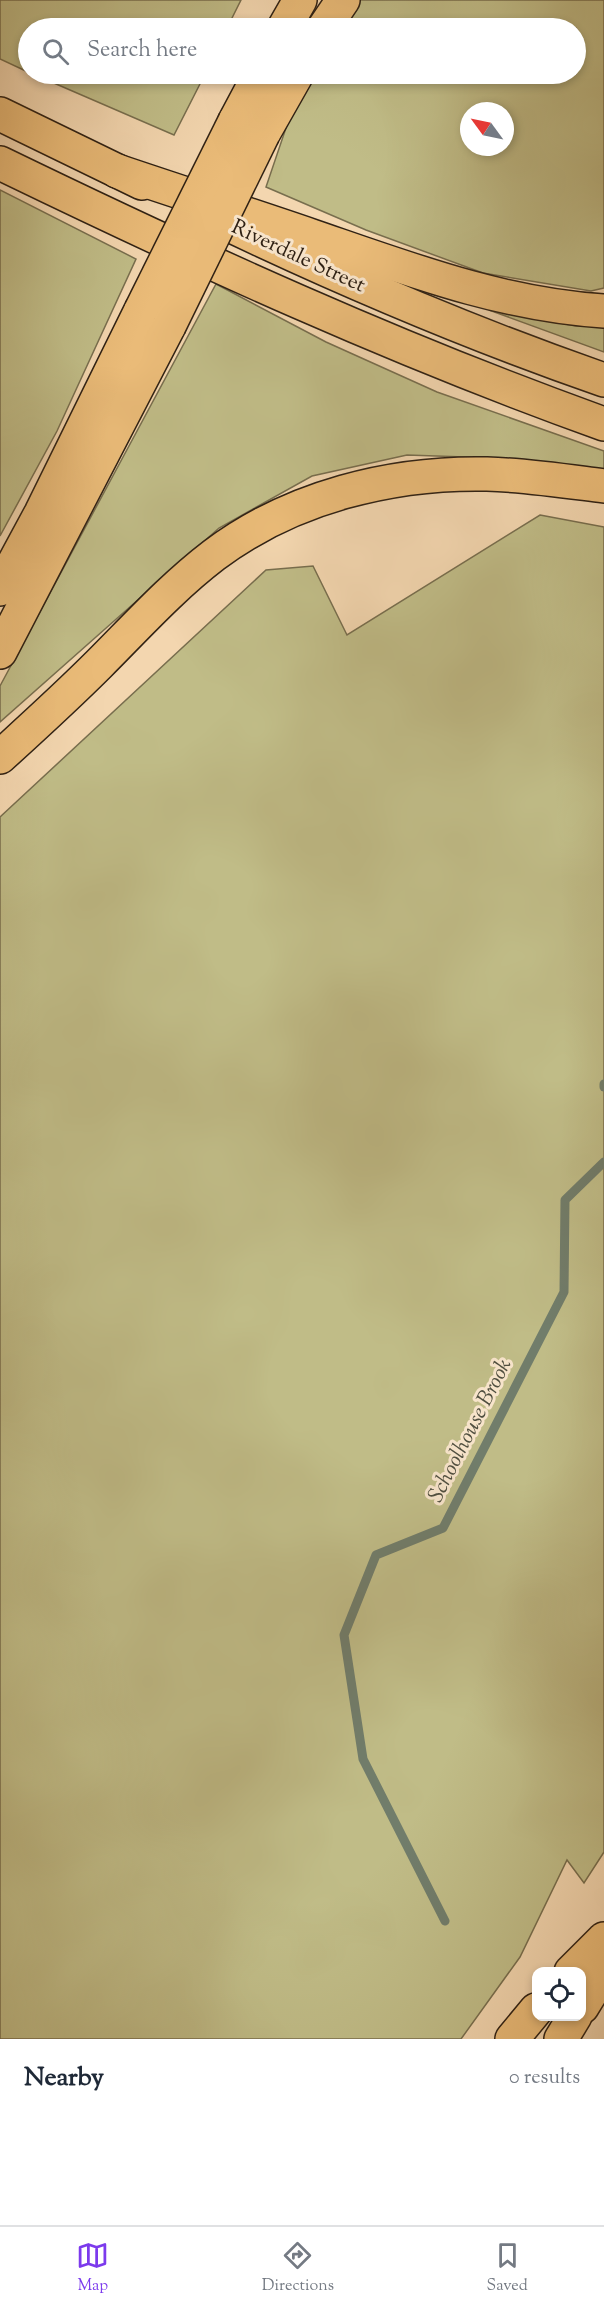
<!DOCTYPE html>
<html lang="en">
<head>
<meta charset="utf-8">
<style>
	body { margin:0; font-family:"Sorts Mill Goudy",serif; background:#f6f6f7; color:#1f2937 }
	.controls { position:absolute; right:18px; bottom:18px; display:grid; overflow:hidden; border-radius:12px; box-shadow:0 3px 9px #0003 }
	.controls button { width:54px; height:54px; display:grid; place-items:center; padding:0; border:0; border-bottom:2px solid #e0e1e3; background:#fff; color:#1f2937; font:30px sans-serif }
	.compass { position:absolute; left:460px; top:102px; width:54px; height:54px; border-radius:50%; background:#fff; box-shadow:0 3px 9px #0003; rotate:303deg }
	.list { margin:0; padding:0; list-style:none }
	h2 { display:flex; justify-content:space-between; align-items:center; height:78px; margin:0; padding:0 24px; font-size:26px }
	h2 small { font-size:20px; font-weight:400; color:#747a83 }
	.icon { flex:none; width:33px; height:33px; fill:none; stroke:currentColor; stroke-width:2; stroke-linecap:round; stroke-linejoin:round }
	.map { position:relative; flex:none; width:604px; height:2039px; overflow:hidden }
	.search { position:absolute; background:#fff; box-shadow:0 3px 9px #0003; left:18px; right:18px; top:18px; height:66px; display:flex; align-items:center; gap:15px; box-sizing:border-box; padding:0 21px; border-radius:33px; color:#747a83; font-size:22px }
	.sheet { height:186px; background:#fff }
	nav { display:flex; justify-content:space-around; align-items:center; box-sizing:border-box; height:84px; border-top:2px solid #e0e1e3; background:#fff; font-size:16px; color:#747a83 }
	nav a { display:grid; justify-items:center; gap:3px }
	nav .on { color:#7c3aed }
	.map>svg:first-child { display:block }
	.green { fill:#c0bc87; stroke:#786e4e; stroke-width:1.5; fill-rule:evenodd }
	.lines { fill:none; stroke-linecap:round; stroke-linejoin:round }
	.stream { stroke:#717d6b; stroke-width:9 }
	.major-casing { stroke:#2f2114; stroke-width:36 }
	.highway-casing { stroke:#2f2114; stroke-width:36 }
	.major { stroke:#eabb78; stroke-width:33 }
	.highway { stroke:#eabb78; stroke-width:33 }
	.highway-bridge-casing { stroke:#2f2114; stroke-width:36; stroke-linecap:butt }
	.highway-bridge { stroke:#eabb78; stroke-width:33 }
	.labels { text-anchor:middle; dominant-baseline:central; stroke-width:6; stroke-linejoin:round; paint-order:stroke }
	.street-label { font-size:21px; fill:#2f2114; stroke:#f7e4cb }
	.water-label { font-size:22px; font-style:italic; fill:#504f40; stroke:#f7e4cb }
</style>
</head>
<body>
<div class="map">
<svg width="604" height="2039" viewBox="0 0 604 2039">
	<rect width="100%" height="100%" fill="#f3d6af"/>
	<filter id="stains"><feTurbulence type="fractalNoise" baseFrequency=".00333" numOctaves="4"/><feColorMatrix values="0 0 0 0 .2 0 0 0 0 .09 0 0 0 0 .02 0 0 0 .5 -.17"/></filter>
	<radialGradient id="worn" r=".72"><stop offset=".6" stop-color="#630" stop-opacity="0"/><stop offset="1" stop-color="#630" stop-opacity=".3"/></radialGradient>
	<g class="green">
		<path d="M0,0H241L227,28H28V72L0,59Z"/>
		<path d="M360,0H604V288L591,291L483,273L366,230L266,187L288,122L315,74H576V28H341ZM469,111H505V147H469Z"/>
		<path d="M33,74H205L174,135Z"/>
		<path d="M0,190L136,259L57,431L0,536Z"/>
		<path d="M216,284L326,342L437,392L604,451V474L494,458L407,455L312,476L219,528L0,722V686Z"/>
		<path d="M489,310L576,326H604V352Z"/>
		<path d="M540,515L604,527V1852L584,1883L567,1860L520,1957L461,2039H0V817L266,570L313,566L347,635Z"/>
	</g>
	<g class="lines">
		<g class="stream">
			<path d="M604,1084V1087"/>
			<path d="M445,1921L363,1759L344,1635L376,1555L443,1528L564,1292L565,1200L604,1162"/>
		</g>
		<defs>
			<g id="major">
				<path d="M0,114L142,183"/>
				<path d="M0,163C198,259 397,350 604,424"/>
				<path d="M194,208C328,273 463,331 604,380"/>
			</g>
			<g id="highway">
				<path d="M284,28L300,0"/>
				<path d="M324,28L343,0"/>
				<path d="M235,121L260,74"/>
				<path d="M263,134L297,74"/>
				<path d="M117,171C182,193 248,214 312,236C408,269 503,305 604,311"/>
				<path d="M0,589L41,513L141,310"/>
				<path d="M0,652L169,326"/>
				<path d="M0,757C33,727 67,696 99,664C136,627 172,587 214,555C291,497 391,472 487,474C526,475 565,481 604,486"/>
				<path d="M571,1972L604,1939"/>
				<path d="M582,2007L604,1971"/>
				<path d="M512,2039L536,2010"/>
				<path d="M561,2039L575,2016"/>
			</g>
		</defs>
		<use href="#major" class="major-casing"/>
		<use href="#highway" class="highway-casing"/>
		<use href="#major" class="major"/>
		<use href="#highway" class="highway"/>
		<defs>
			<g id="highway-bridge">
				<path d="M141,310L235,121"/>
				<path d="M169,326L263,134"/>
			</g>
		</defs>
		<use href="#highway-bridge" class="highway-bridge-casing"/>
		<use href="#highway-bridge" class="highway-bridge"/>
	</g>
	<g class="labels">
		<g class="street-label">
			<text transform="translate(298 257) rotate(25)">Riverdale Street</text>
		</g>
		<g class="water-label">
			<text transform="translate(471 1431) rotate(-63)">Schoolhouse Brook</text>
		</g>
	</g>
	<rect width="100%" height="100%" filter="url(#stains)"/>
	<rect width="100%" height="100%" fill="url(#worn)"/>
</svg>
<div class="controls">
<button><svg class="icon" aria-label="locate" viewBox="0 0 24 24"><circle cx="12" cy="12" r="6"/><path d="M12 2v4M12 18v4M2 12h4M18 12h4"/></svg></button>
</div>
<svg class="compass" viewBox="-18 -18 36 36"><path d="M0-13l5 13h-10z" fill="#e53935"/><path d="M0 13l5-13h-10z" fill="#747a83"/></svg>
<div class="search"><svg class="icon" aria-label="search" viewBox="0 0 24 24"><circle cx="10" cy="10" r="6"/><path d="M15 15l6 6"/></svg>Search here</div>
</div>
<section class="sheet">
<h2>Nearby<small>0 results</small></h2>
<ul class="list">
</ul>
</section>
<nav>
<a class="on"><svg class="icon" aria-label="map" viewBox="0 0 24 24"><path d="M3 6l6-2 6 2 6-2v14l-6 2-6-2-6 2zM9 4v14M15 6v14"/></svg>Map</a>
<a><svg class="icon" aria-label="directions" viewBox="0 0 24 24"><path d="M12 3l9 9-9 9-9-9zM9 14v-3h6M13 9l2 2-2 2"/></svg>Directions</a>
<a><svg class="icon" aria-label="saved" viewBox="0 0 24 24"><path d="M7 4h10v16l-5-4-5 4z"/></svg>Saved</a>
</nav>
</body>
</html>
